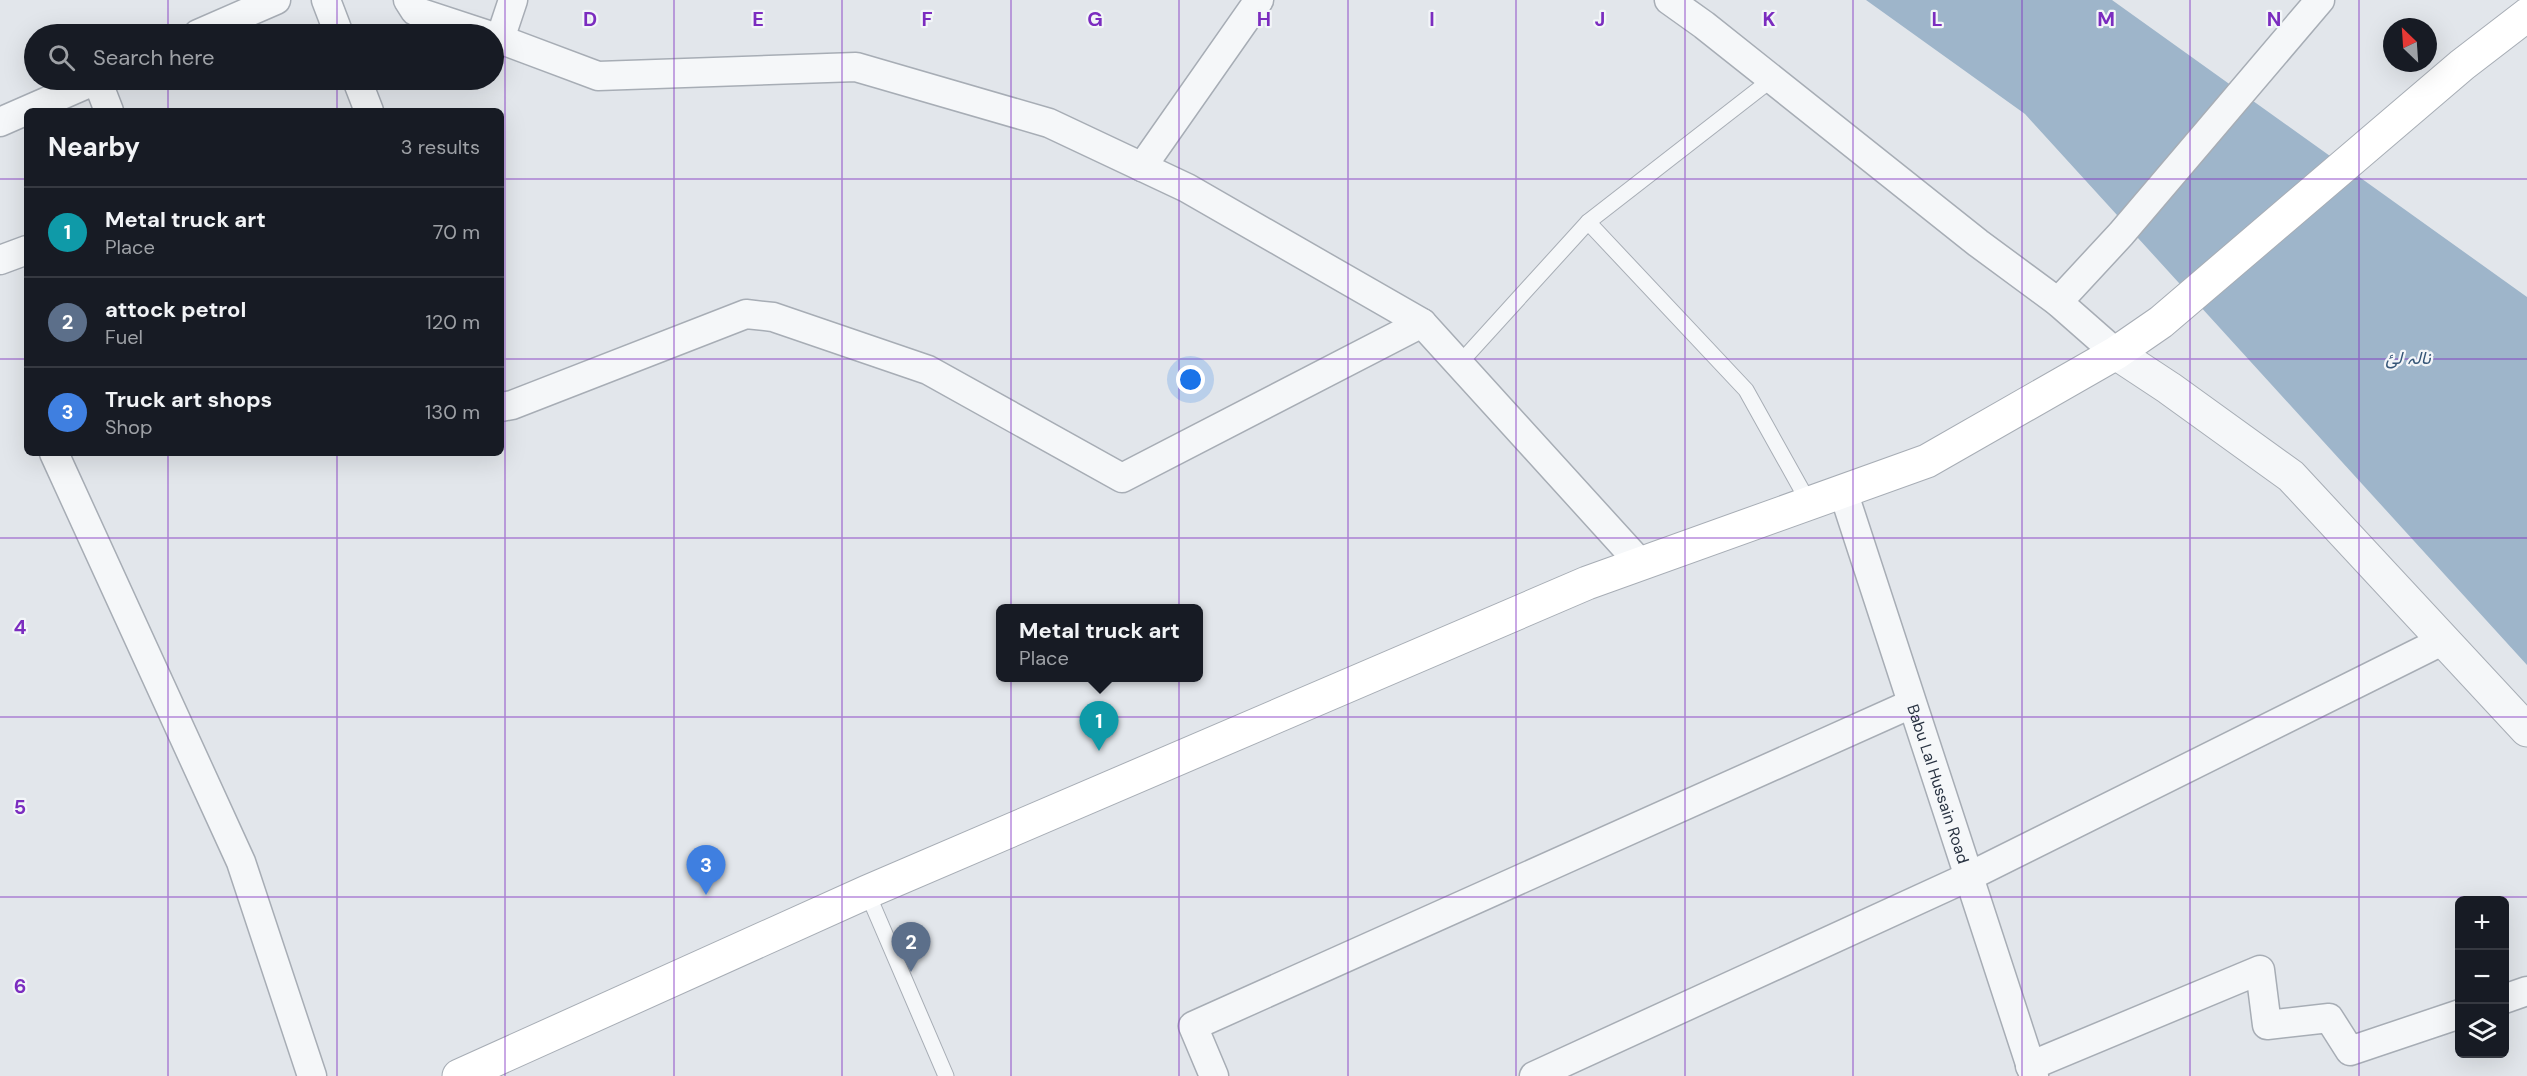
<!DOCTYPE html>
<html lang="en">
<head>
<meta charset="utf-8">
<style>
	body { margin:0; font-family:"DM Sans",Vazirmatn,sans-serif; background:#242831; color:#f1f3f6 }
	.controls { position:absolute; right:18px; bottom:18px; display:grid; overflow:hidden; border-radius:9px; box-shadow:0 6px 24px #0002 }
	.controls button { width:54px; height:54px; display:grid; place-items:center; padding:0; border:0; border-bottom:2px solid #363941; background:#171b24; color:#f1f3f6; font:30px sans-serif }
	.compass { position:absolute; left:2383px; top:18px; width:54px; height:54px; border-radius:50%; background:#171b24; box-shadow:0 6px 24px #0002; rotate:335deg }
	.you { position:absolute; left:1191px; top:380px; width:21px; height:21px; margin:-15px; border:4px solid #fff; border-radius:50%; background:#1a73e8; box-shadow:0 0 0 9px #1a73e833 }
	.badge { display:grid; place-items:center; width:39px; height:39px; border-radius:50%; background:#8c9099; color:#fff; font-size:20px; font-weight:700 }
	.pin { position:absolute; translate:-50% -50px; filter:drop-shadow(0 2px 3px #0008) }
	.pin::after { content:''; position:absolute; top:32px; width:21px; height:18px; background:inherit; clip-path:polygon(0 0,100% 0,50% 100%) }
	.popup { position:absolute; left:996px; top:604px; width:207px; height:78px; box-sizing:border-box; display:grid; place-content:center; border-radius:9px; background:#171b24; filter:drop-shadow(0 2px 4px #0005); font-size:20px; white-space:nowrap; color:#9ea1a6 }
	.popup b { font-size:22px; color:#f1f3f6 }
	.popup::after { content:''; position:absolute; left:50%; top:100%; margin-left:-12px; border:12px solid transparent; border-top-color:#171b24 }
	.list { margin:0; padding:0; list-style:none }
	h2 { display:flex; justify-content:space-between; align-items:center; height:78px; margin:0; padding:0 24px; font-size:26px }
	h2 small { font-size:20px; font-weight:400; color:#9ea1a6 }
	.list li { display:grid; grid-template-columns:39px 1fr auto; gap:18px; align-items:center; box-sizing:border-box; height:90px; padding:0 24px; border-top:2px solid #363941 }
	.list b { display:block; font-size:22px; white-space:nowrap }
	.list p { margin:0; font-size:20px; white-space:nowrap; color:#9ea1a6 }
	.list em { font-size:20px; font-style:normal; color:#9ea1a6 }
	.icon { flex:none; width:33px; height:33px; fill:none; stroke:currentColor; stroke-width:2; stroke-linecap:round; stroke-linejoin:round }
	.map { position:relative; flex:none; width:2527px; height:1076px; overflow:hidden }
	.search { position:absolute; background:#171b24; box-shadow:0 6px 24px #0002; left:24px; top:24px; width:480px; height:66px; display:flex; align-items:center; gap:15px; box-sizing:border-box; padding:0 21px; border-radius:33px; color:#9ea1a6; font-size:22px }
	.panel { position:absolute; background:#171b24; box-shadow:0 6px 24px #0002; left:24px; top:108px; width:480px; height:348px; border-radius:9px }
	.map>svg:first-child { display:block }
	.water { fill:#9eb5ca }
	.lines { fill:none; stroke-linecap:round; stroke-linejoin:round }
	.service-casing { stroke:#a7adb5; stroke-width:17 }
	.minor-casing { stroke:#a7adb5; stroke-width:31 }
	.tertiary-casing { stroke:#a7adb5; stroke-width:35 }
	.secondary-casing { stroke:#a7adb5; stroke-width:35 }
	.service { stroke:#f5f7f9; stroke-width:15 }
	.minor { stroke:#f5f7f9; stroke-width:28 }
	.tertiary { stroke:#f5f7f9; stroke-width:33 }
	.secondary { stroke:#fff; stroke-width:33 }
	.grid { fill:none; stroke:#7b2cbf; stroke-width:1.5; stroke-opacity:0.55 }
	.labels { text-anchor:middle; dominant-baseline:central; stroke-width:4.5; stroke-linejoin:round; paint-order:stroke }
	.street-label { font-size:16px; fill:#2a3443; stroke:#f2f5f8 }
	.water-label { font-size:18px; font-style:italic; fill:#345577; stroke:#f2f5f8 }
	.grid-label { font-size:20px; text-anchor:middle; font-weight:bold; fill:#7b2cbf; stroke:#f2f5f8; stroke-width:4.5; stroke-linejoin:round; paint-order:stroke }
</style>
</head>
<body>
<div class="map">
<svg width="2527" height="1076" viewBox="0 0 2527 1076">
	<rect width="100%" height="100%" fill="#e2e6eb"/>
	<path class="water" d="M1866,0H2112L2527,297V665L2025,114Z"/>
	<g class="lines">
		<defs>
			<g id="service">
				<path d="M1588,222L1746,390L1809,503"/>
				<path d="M1459,364L1588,222L1772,79"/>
				<path d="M867,892L946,1076"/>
			</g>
			<g id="minor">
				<path d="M326,0L339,34"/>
				<path d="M408,0L415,11L485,34"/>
				<path d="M1669,0L1704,25L1978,243L2058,302L2116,353"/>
				<path d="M198,34L276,0"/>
				<path d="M494,37L598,76L856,67L1049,123L1187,188L1422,323"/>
				<path d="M500,39L513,0"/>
				<path d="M97,80L109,111"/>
				<path d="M357,80L369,111"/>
				<path d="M0,122L96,80"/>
				<path d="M1142,167L1259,0"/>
				<path d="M0,260L27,250"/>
				<path d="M2058,302L2121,234L2320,0"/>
				<path d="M501,407L512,405L746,314L773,317L928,370L1122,478L1422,323L1641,564"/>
				<path d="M54,453L241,862L312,1076"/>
				<path id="s1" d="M1843,491L2034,1076"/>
				<path d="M2504,999L2527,991"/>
				<path d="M2030,1066L2260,970L2267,1025L2329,1018L2350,1051L2460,1014"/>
				<path d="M1214,1076L1193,1026L1911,704"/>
				<path d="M1534,1076L1968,877L2444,640"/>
			</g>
			<path id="tertiary" d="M2116,353L2169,388L2291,476L2527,730"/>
			<path id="secondary" d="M459,1076L867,892L1587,583L1927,461L2116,353L2161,322L2462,65L2527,15"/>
		</defs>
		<use href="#service" class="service-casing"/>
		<use href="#minor" class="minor-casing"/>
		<use href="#tertiary" class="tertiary-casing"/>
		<use href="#secondary" class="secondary-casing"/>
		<use href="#service" class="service"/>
		<use href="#minor" class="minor"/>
		<use href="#tertiary" class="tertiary"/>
		<use href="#secondary" class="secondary"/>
	</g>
	<path class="grid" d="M168,0V34M337,0V34M505,0V1076M674,0V1076M842,0V1076M1011,0V1076M1179,0V1076M1348,0V1076M1516,0V1076M1685,0V1076M1853,0V1076M2022,0V1076M2190,0V1076M2359,0V1076M168,80V111M337,80V111M0,179H27M501,179H2527M0,359H27M501,359H2527M168,453V1076M337,453V1076M0,538H2527M0,717H2527M0,897H2527"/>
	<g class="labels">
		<g class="street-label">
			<text stroke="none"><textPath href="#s1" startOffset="308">Babu Lal Hussain Road</textPath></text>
		</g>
		<g class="water-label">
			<text x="2408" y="358">نالہ لئ</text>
		</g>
	</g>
	<g class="grid-label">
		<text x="590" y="26">D</text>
		<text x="758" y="26">E</text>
		<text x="927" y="26">F</text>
		<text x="1095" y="26">G</text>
		<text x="1264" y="26">H</text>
		<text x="1432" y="26">I</text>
		<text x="1600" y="26">J</text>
		<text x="1769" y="26">K</text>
		<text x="1937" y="26">L</text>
		<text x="2106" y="26">M</text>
		<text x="2274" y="26">N</text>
		<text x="20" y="634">4</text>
		<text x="20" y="814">5</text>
		<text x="20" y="993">6</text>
	</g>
</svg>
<div class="controls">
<button>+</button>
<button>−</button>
<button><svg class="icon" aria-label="layers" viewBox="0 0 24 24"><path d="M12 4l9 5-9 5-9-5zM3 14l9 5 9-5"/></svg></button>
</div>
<svg class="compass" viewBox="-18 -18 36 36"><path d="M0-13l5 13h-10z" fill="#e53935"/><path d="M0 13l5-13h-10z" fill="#9ea1a6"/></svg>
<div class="you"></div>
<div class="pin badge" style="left:1099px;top:751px;background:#0f9aa8">1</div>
<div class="popup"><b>Metal truck art</b>Place</div>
<div class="pin badge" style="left:911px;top:972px;background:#5c6f8a">2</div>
<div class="pin badge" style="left:706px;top:895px;background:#3f7fe0">3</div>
<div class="search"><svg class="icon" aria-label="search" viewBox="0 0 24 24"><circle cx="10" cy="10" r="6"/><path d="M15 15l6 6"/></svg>Search here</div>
<section class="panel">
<h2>Nearby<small>3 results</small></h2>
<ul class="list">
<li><span class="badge" style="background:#0f9aa8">1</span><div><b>Metal truck art</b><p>Place</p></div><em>70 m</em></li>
<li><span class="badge" style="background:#5c6f8a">2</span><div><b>attock petrol</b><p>Fuel</p></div><em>120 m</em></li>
<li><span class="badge" style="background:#3f7fe0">3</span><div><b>Truck art shops</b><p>Shop</p></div><em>130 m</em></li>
</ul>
</section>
</div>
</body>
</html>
